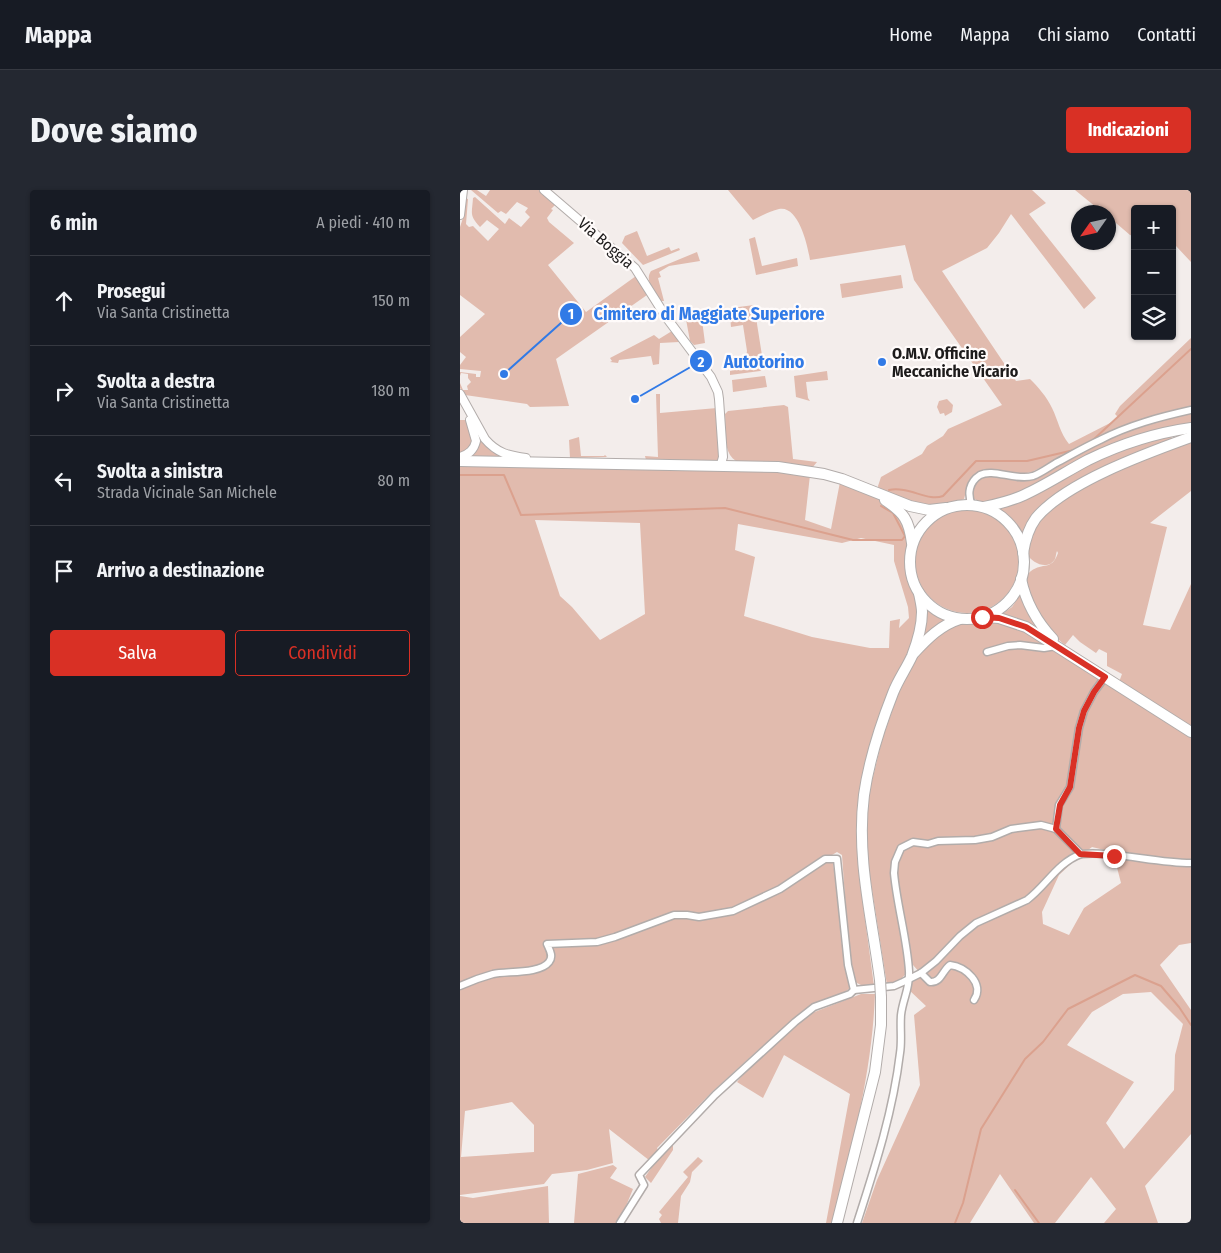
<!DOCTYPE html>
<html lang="it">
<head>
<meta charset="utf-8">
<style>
	body { margin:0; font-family:"Fira Sans Condensed",sans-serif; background:#242831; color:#f1f3f6 }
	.controls { position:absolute; right:15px; top:15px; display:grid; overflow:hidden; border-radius:5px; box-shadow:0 1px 4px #0004 }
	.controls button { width:45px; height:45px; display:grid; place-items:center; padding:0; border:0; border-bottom:1px solid #363941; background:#171b24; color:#f1f3f6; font:25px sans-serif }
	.compass { position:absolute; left:611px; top:15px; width:45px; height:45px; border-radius:50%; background:#171b24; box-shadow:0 1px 4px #0004; rotate:236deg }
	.stop { position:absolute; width:15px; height:15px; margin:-11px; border:4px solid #d93025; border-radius:50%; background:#fff }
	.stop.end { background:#d93025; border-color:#fff; box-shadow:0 1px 5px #0008 }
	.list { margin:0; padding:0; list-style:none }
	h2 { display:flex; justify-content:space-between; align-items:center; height:65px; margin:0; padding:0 20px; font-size:21px }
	h2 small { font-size:16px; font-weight:400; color:#9ea1a6 }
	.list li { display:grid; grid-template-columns:32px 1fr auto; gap:15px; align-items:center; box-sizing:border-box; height:90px; padding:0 20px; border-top:1px solid #363941 }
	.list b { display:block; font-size:19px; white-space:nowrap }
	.list p { margin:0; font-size:16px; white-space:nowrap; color:#9ea1a6 }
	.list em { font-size:16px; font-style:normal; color:#9ea1a6 }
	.actions { display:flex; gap:10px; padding:15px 20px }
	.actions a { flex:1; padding:11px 0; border:1px solid #d93025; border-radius:5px; text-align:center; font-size:18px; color:#d93025 }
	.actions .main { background:#d93025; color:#fff }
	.icon { flex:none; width:28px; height:28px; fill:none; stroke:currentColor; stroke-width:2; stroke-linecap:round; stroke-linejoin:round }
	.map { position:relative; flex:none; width:731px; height:1033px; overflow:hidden; border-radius:5px }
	header { display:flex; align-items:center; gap:30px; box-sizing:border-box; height:70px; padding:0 25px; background:#171b24; border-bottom:1px solid #363941 }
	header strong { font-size:24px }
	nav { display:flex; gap:28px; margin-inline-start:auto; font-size:18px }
	.intro { display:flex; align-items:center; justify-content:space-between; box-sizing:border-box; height:120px; padding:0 30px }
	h1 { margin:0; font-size:35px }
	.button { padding:12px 22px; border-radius:5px; background:#d93025; color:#fff; font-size:18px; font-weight:700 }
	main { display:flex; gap:30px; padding:0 30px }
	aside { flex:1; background:#171b24; border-radius:5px; box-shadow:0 1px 4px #0004 }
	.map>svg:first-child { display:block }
	.green { fill:#e1bbae; fill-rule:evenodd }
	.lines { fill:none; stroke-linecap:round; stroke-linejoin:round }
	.stream { stroke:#dba18e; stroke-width:2 }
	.minor-casing { stroke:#b2acaa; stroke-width:9 }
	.tertiary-casing { stroke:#b2acaa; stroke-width:10 }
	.primary-casing { stroke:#b2acaa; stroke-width:12 }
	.trunk-casing { stroke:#b2acaa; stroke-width:12 }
	.minor { stroke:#fff; stroke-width:6 }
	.tertiary { stroke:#fff; stroke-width:8 }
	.primary { stroke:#fff; stroke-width:10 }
	.trunk { stroke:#fff; stroke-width:10 }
	.primary-bridge-casing { stroke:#b2acaa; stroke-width:12; stroke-linecap:butt }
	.primary-bridge { stroke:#fff; stroke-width:10 }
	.route { stroke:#d93025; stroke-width:6 }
	.poi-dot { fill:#317ae6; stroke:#fffbfa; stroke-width:2 }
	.labels { text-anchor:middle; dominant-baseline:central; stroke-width:4.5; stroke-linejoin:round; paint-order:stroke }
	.street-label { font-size:16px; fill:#1d1b1b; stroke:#fffbfa }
	.poi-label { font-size:16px; font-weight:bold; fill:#1d1b1b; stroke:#fffbfa; text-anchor:start }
	.leader { fill:none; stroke:#317ae6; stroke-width:2 }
	.callout-dot { fill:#317ae6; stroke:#fffbfa; stroke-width:2 }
	.mark-label { font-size:15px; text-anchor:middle; font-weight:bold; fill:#fff }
	.callout-label { font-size:18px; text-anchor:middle; font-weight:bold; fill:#317ae6; stroke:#fffbfa; stroke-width:4.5; stroke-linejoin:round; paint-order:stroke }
</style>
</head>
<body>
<header>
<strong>Mappa</strong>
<nav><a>Home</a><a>Mappa</a><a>Chi siamo</a><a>Contatti</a></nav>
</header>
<div class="intro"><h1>Dove siamo</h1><a class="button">Indicazioni</a></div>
<main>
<aside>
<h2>6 min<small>A piedi · 410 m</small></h2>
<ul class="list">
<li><svg class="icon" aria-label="ahead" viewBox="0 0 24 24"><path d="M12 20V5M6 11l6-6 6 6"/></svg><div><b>Prosegui</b><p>Via Santa Cristinetta</p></div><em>150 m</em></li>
<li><svg class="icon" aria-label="right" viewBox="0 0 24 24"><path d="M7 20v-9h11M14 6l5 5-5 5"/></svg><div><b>Svolta a destra</b><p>Via Santa Cristinetta</p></div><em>180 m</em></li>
<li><svg class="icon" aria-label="left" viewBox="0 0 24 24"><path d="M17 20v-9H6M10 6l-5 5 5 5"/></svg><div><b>Svolta a sinistra</b><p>Strada Vicinale San Michele</p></div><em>80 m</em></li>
<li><svg class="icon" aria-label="arrive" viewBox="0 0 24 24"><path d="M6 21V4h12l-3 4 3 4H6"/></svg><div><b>Arrivo a destinazione</b></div></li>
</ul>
<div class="actions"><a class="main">Salva</a><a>Condividi</a></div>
</aside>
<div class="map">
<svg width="731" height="1033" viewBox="0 0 731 1033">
	<rect width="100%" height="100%" fill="#f3edeb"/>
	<g class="green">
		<path d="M11,0H17L26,6L30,0H79L96,14L91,19L93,20L87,28L89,32L114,53L88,75L126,122L176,86L187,105L96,169L109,216L70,217L67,214L5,205L0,198V193L3,200H8L7,196L11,192L8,188V184L1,183L0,186V182L16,184V187H20L21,181L0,179V175L6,167L0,162V147L25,124L0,105V37L5,22V8L8,9L6,34L9,37L13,36L28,51L39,39L27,30L20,37C9,25 12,24 13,8L15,7L45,34L49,28L61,37L70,27L65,22L68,18L57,12L46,24L41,21L38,23Z"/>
		<path d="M268,0H572L586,13L569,24L636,108L624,119L551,24L539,43L527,58L482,81L556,191L570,189C578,197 587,207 592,218C598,230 600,243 609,254L654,231L658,227L655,224L660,216L731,148V217L677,232L638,248L572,282C558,285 546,283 532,280L507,298L504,309L499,311L469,318L419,300L418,296L421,287L462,264L467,256L483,246L488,239L542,215L454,90L445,55L350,70C348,57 339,15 319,19C310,21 301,26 293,30Z"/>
		<path d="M615,0H731V72L716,56L712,55V19H675V46L670,45L649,27L648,22H642Z"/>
		<path d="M177,41L187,66L209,57L211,61L219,58L220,60L183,75L162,53L165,46Z"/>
		<path d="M295,47L302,76L337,68L338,76L296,85L289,49Z"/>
		<path d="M237,62L240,71L209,76L199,82L201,87L198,88L204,111H201C195,102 184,91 191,81Z"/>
		<path d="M441,85L443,98L382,108L380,94Z"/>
		<path d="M294,115L304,178L300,181L270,185V181L276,179L285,172L287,161L283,135L271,137L270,126L242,130L245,153L234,155L230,151L225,124Z"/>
		<path d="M212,141L219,152L200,153L199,174L193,175L191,166L159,170L158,173L150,172L152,171L150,168L194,145L199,149Z"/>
		<path d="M367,181L368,190L346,192L348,208L350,211L336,207L334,186Z"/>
		<path d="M305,186L307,197L273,202L272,190Z"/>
		<path d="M196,204H200V223L257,218L262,264L258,272L186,270L185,266L198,267Z"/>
		<path d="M487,209L493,215L492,222L485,226L484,223L480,224L477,217L479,211Z"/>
		<path d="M324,215L328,217L333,269L357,272L352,278L276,271C262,262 266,239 265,224L268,221Z"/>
		<path d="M731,221V235L710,238L556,305C543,309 525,318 513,308L512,298L523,286L530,284L570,288L643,251L668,240Z"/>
		<path d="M0,230H7L13,253L5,263L0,264Z"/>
		<path d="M17,240L53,269H4L11,264Z"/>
		<path d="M712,246L711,250L615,297L563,346L553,332L534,318L619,277L676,253Z"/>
		<path d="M119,247L121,266H144L145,265L147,267L110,268L109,250Z"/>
		<path d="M731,250V301L690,333L707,337L683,435L710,440L731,394V537L659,492L662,484L647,476V463L639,459L636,463L620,452L613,445L605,455C595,447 580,432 574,421C569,411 561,388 571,381C583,372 592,381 598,363L597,361C596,363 596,366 595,369C588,381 572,373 567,364L573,338L595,314L625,295Z"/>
		<path d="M0,275L314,280L350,285L345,330L371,339L380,292L409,303L424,312L441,327L448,354L445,370L446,380L448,392L458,415L457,437L449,461L428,502L418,530L398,634L400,692L414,796H403L395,792L388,750L382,665L377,662L372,665V668L377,697L381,749L390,798L385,802L353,816L297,861L252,902L197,958L199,962L213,954V960L191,993L185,987L194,974L149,939L153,973L127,980L92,984L84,994L0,1005ZM75,330L180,333L185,424L140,450L112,417L100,406ZM278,334L382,353L401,348L434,355V371L448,417L449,428L439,438L440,429L430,431L429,458H410L352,447L284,426L295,367L275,360ZM52,912L74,935V962L1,967L5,921Z"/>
		<circle cx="507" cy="371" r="52"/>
		<path d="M560,405L565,416L578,437L576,438L542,424L552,417Z"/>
		<path d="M465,416L477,425L488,430L462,450Z"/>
		<path d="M527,430L554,435L585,455H580L584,461L597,460L731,546V753L719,755L700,775L731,820V944L685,996L698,1033H644L656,1019L631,987L595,1033H574L540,984L510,1033H402L417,990L460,895L454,825L466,816L448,799L449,791L461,784L453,775C443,787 442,791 427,795L407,668L406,636L409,603L422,550L440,498L453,471L476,445L499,433ZM632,657L653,662L661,693L624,718L609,745L583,734L582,722L599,685L616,669ZM691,802L723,834L715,865L714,900L664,959L646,933L674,892L607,855L632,822L663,804Z"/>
		<path d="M401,804H415C412,883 392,958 372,1033H366L390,904L324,865L303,908L277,892L293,872L352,823Z"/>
		<path d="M238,967L243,971L232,982L230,992L221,1006L218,1033H201L199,1029L202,1025L199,1022L228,987L223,982Z"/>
		<path d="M153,975L157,978L150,988L173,999L159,1033H114L118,984Z"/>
		<path d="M88,996L89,1033H0V1006L13,1008Z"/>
	</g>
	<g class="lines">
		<g class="stream">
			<path d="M633,250L731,159"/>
			<path d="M0,285H44L61,325L265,318L393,350H442L445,346L433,323L421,316"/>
			<path d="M429,300C449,296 468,312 483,306L516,271H567L614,260"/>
			<path d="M555,1000L579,1033"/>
			<path d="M495,1033L503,1013L521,939L565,869L583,852L608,819L675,785L701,796L719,817L731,835"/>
		</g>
		<defs>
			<g id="minor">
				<path d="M512,315C507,304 509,292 520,285C533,278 555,291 573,286C581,283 589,277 596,273C611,265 625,257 640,250C669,235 700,227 731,220"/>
				<path d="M527,462L548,456L560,455L584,458L596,456"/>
				<path d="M596,639L599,615L610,597L619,538L624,521L634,502L645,487"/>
				<path d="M461,783L470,792C481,793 482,781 490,775C506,777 525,794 514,810"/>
				<path d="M0,796C11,791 22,787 33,784C47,781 80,784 89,772C94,766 89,759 87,754L137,752L155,747L214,725H227L239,727L273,721L320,699L365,669H377L388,775L394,800L434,796L443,792L461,783L476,771L500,746L516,733L567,710C586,696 597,673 621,664"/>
				<path d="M160,1033L184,995L179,985L255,905L335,832L354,817L390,804L394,800"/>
				<path d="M397,1033C415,977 433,922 440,863C442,851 440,838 441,825C443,808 450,799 449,781C447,748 437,716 434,683L435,672L441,658L453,652L468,654L478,651L515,650L532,647L551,639L581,635L596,639L621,664C655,661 695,673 731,673"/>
			</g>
			<g id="tertiary">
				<path d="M84,0L175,78L206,127L251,187L258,202L259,209L263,267L261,274"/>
				<path d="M0,25L3,0"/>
				<path d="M0,204L25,249C37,263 49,266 66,268"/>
				<path d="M0,267C9,264 14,260 16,251L10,230"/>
			</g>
			<g id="primary">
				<path d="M0,271L318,277L364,284L382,289L450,316L469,320L486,318"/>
				<path d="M425,310C444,323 449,330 452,353"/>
				<circle cx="507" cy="372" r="57"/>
				<path d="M561,389C566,413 576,431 593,449"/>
				<path d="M525,427L539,428L566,437L731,542"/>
				<path d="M454,463C468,448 481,435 500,429"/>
				<path d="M420,790C412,728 396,668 404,605C409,570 420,536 433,503C438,490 446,479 452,466C457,453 462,436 462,422C462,416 460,409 459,403"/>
				<path d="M377,1033L415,882L421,835V807"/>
			</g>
			<g id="trunk">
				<path d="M524,317C538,314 551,311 564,305C586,295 607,281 628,270C661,254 695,243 731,238"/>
				<path d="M563,363C565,350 568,339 576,328C606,292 687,263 731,247"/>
			</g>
		</defs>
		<use href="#minor" class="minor-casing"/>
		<use href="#tertiary" class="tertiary-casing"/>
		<use href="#primary" class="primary-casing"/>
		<use href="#trunk" class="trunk-casing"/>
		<use href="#minor" class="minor"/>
		<use href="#tertiary" class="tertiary"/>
		<use href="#primary" class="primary"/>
		<use href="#trunk" class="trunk"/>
		<defs>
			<path id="primary-bridge" d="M420,790L421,807"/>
		</defs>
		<use href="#primary-bridge" class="primary-bridge-casing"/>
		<use href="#primary-bridge" class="primary-bridge"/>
	</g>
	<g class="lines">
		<path class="route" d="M522,427L539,428L566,437L645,487L634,502L624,521L619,538L610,597L600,615L596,639L620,664L654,666"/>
	</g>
	<circle class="poi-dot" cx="422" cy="172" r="5"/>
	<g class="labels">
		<g class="street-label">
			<text transform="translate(146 53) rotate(41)">Via Boggia</text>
		</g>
		<g class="poi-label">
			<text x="432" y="163">O.M.V. Officine<tspan x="432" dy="18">Meccaniche Vicario</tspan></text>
		</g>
	</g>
	<path class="leader" d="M44 184L111 124M175 209L241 171"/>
	<g class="callout-dot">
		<circle cx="44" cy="184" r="5"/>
		<circle cx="175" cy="209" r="5"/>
		<circle cx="111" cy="124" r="12"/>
		<circle cx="241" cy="171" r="12"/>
	</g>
	<g class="mark-label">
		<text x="111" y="129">1</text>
		<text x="241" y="177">2</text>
	</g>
	<g class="callout-label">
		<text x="249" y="130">Cimitero di Maggiate Superiore</text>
		<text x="304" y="178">Autotorino</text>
	</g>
</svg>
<div class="controls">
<button>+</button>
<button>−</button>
<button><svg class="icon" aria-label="layers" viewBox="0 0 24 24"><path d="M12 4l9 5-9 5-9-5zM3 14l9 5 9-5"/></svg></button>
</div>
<svg class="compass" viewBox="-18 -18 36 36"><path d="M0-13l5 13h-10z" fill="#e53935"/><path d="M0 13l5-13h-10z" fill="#9ea1a6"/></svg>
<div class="stop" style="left:522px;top:427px"></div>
<div class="stop end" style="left:654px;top:666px"></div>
</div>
</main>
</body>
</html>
